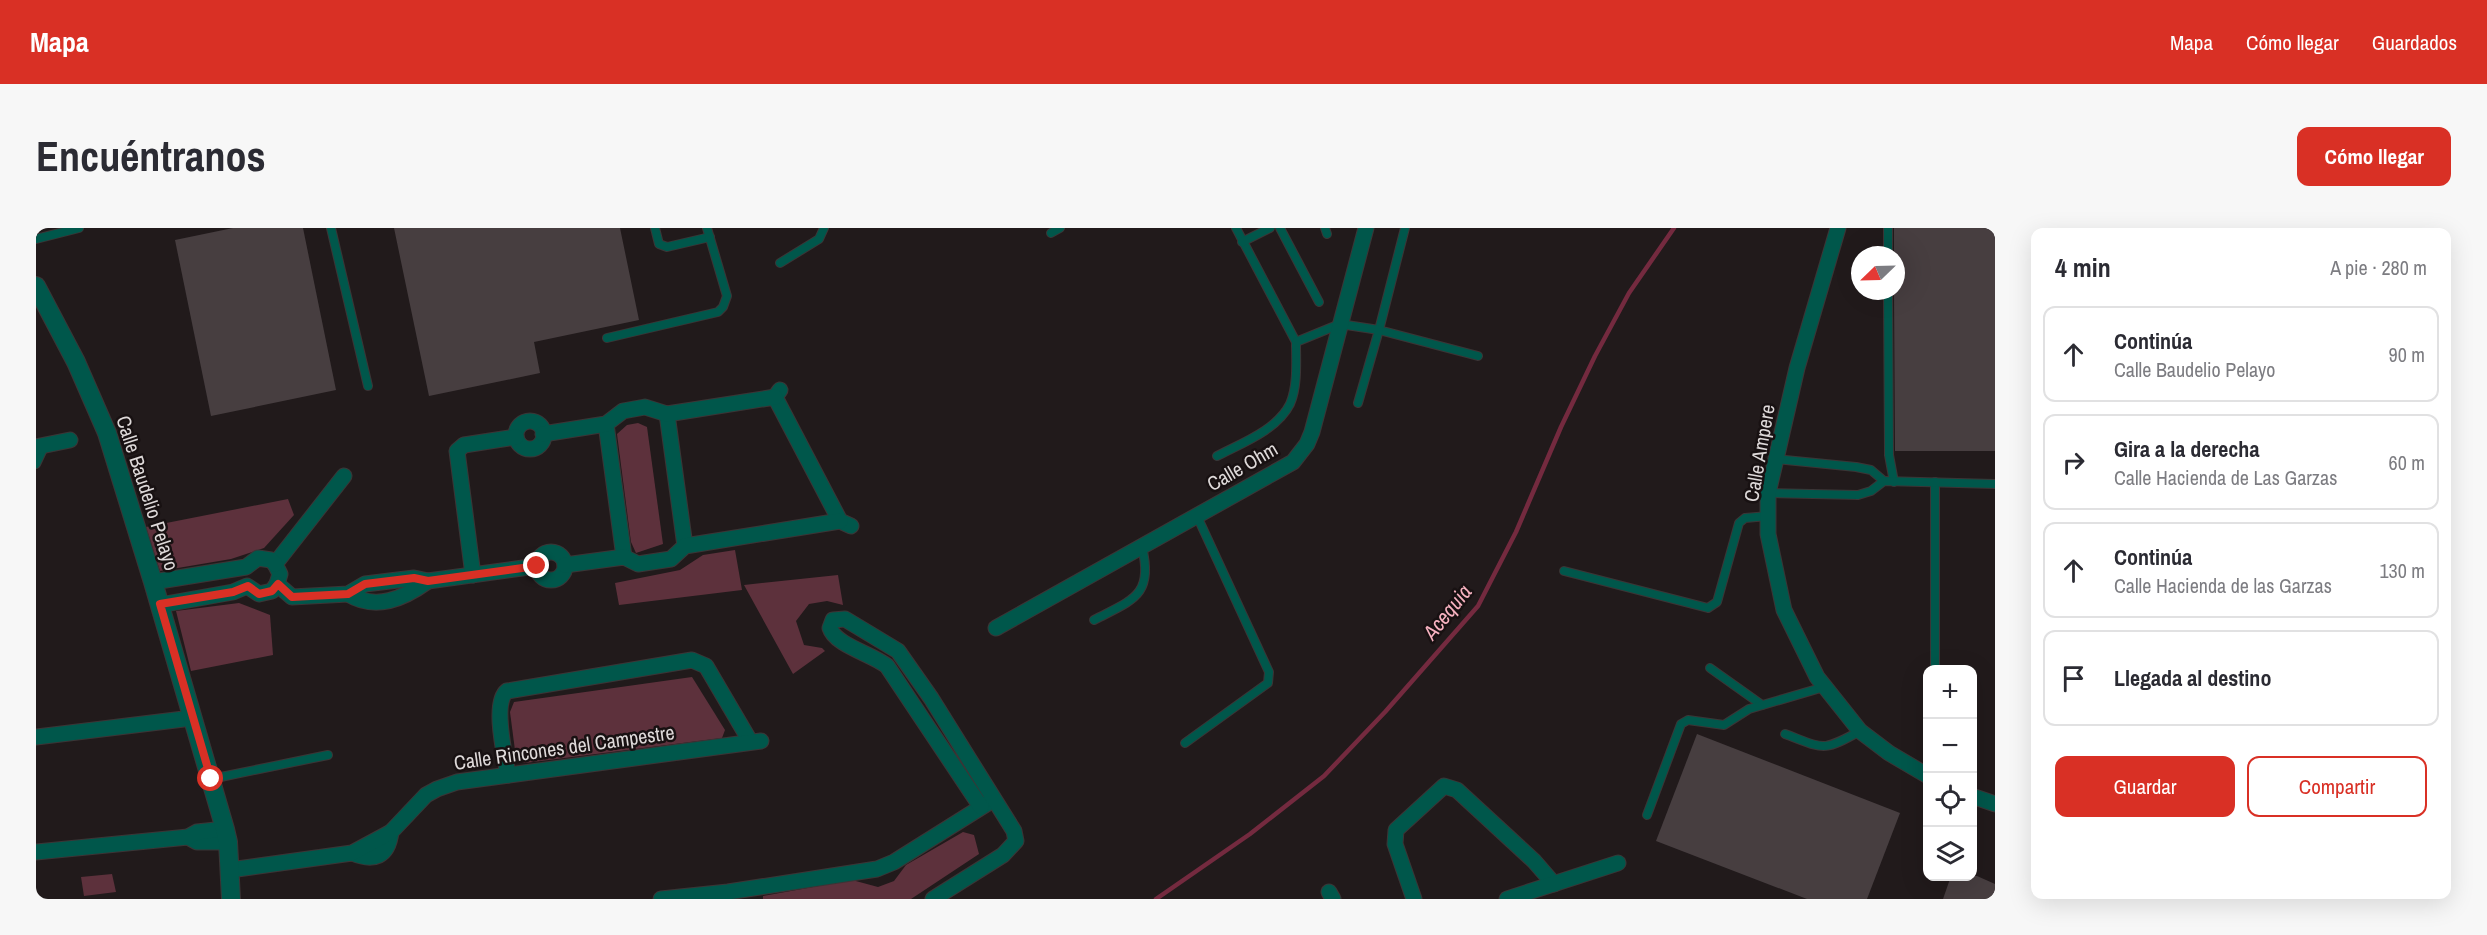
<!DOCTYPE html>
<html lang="es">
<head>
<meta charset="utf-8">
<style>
	body { margin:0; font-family:"Archivo Narrow",sans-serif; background:#f7f7f7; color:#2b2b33 }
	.controls { position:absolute; right:18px; bottom:18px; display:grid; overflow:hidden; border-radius:12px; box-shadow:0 6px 24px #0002 }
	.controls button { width:54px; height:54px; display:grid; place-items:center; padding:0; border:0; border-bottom:2px solid #e1e1e2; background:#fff; color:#2b2b33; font:30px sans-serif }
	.compass { position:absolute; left:1815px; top:18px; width:54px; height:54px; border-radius:50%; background:#fff; box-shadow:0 6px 24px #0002; rotate:247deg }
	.stop { position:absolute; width:18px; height:18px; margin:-14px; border:4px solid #d93025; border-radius:50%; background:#fff }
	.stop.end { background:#d93025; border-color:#fff; box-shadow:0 2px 6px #0008 }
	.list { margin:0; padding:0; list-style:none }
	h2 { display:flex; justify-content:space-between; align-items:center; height:78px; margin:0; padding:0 24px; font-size:26px }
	h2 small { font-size:20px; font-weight:400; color:#7c7c81 }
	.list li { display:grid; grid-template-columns:39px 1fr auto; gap:18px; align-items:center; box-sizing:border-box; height:96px; margin:0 12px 12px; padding:0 12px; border:2px solid #e1e1e2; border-radius:12px }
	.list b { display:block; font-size:22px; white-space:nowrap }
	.list p { margin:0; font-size:20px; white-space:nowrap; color:#7c7c81 }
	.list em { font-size:20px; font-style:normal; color:#7c7c81 }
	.actions { display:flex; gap:12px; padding:18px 24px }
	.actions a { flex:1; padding:14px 0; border:2px solid #d93025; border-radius:12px; text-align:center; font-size:21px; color:#d93025 }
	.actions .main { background:#d93025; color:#fff }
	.icon { flex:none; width:33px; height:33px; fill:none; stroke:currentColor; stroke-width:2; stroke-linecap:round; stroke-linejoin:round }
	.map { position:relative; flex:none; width:1959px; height:671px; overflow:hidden; border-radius:12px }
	header { display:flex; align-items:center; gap:36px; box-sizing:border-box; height:84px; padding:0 30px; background:#d93025; color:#fff }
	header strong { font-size:28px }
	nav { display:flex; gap:33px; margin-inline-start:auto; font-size:21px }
	.intro { display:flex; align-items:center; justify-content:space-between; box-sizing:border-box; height:144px; padding:0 36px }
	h1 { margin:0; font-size:42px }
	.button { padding:15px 27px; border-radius:12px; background:#d93025; color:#fff; font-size:21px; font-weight:700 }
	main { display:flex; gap:36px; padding:0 36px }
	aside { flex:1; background:#fff; border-radius:12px; box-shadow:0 6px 24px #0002 }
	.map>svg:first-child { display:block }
	.green { fill:#5d313c }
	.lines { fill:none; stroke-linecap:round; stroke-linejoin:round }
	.stream { stroke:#742a3f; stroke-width:4.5 }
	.building { fill:#473e40 }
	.service-casing { stroke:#3b3536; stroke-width:10 }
	.minor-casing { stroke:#3b3536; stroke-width:17 }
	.tertiary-casing { stroke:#3b3536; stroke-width:20 }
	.service { stroke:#00574b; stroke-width:8 }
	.minor { stroke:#00574b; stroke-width:15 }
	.tertiary { stroke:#00574b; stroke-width:18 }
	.route { stroke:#d93025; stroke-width:8 }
	.labels { text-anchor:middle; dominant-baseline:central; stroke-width:5; stroke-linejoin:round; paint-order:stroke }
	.street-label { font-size:20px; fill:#ded9d9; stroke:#181112 }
	.water-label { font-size:21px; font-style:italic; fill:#f8b3c1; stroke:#181112 }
</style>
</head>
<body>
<header>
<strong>Mapa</strong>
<nav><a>Mapa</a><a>Cómo llegar</a><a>Guardados</a></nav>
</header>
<div class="intro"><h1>Encuéntranos</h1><a class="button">Cómo llegar</a></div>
<main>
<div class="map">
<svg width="1959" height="671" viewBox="0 0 1959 671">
	<rect width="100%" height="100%" fill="#211a1b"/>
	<g class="green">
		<path d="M602,195L611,199L627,316L600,325L595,314L581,206L591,197Z"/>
		<path d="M252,271L258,287L228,320L195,331L124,343L110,299Z"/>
		<path d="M699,322L706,362L583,377L579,355L644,342L667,327Z"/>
		<path d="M802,347L807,377L791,373L773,376L760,393L768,417L786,420L789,423L757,446L708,357Z"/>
		<path d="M203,375L234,387L237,427L155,443L140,383Z"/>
		<path d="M656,449L689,502L686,510L489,535L480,530L474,484L478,474Z"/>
		<path d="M927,604L938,607L943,626L875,671H727V668L816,652L842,659L858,653L870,637Z"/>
		<path d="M76,646L80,664L48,668L45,649Z"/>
	</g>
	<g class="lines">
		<path class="stream" d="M1120,671L1214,606L1288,548L1349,484L1442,378L1480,304L1525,199L1559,128L1593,65L1638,0"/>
	</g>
	<g class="building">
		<path d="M197,0H267L300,162L175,188L139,12Z"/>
		<path d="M358,0H584L603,92L498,114L504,145L393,168Z"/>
		<path d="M1858,0H1959V223H1859L1858,63H1860V27H1858Z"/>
		<path d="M1661,506L1864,585L1831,671H1771L1620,613Z"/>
		<path d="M1915,648H1941L1959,656V671H1907Z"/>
	</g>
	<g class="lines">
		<defs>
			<g id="service">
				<path d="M295,0L332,158"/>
				<path d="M619,0L623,16L631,19L674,9"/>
				<path d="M1200,0L1260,114"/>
				<path d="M1244,0L1283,74"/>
				<path d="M1289,0L1291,6"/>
				<path d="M1369,0L1343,102L1442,128"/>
				<path d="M1852,0V27"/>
				<path d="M1015,5L1024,0"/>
				<path d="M0,11L43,0"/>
				<path d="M1206,14L1234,0"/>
				<path d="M744,35L783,11L788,0"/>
				<path d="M1852,63L1853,227L1858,254"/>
				<path d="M571,110L682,84L687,79L691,68L671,0"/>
				<path d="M1181,228C1206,215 1241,202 1254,176C1262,158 1260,133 1260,114L1304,96L1343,102L1322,175"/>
				<path d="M1740,231L1820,239L1835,242L1848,253"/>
				<path d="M0,236L8,219"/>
				<path d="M1899,254V442"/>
				<path d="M1732,265L1822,267L1835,263L1848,253L1959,256"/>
				<path d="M1528,343L1672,380L1681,374L1703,295L1709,290L1732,288"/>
				<path d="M1058,392C1096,372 1118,368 1106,319"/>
				<path d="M1674,440L1726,477"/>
				<path d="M1749,506C1789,521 1786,524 1824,503"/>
				<path d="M1149,515L1232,455L1233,444L1161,288"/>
				<path d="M175,551L292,527"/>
				<path d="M1611,587L1645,496L1652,492L1688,497L1713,481L1788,459"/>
			</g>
			<g id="minor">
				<path d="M1802,0L1761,140L1740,231L1732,265V306L1748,382L1781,449L1824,503L1853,525L1892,548"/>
				<path d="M744,162L739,169L804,293L815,298"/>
				<path d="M631,186L649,318"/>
				<circle cx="494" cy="207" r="14"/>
				<path d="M570,196L588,329"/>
				<path d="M507,206L570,196L587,183L609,179L631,186L739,169"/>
				<path d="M0,219L34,212"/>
				<circle cx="515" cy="338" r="14"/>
				<path d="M239,336L244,346L241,356L256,369L312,366L329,356L378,350L392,353L501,338"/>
				<path d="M239,336L308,248"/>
				<path d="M529,337L588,329L602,336L635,331L649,318L804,293"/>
				<path d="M437,347L421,223L428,217L480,209"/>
				<path d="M117,354L210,339L222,330L235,332L239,336"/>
				<path d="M312,366C340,383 367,371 392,353"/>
				<path d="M124,377L197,364L211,358L223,366L236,363L241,356"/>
				<path d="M960,400L1257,234L1271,216L1276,204L1330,0"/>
				<path d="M0,509L156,490"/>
				<path d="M472,547C469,528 456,475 471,463L656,432L670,438L714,513"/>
				<path d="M1936,568L1959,576"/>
				<path d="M152,609L161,614H192"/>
				<path d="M0,624L152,609L161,604L189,601"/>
				<path d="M316,625C338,634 352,629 355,604"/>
				<path d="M194,642L316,625L355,604L390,567L401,561L421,554L725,513"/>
				<path d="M1293,664L1297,671"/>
				<path d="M625,671L692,664L841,641L858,634L952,575"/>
				<path d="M897,671L967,627L980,613L978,603L895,470L862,423L809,391L797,392L794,400C799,417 836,426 851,438L945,579"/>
				<path d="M1378,671L1359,616L1360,602L1408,558L1421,562L1498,633L1518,656"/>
				<path d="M1471,671L1582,635"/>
			</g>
			<path id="tertiary" d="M0,58L40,134L71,205L117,354L189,601L192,614L195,671"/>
		</defs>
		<use href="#service" class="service-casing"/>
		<use href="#minor" class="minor-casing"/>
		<use href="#tertiary" class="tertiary-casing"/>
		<use href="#service" class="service"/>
		<use href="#minor" class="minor"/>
		<use href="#tertiary" class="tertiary"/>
	</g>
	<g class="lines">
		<path class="route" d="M175,551L124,376L197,364L212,358L223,366L236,363L242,356L256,369L312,366L329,356L378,350L392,353L501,338"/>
	</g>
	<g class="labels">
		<g class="street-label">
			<text transform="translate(1723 225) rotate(-80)">Calle Ampere</text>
			<text transform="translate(1206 238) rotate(-30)">Calle Ohm</text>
			<text transform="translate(112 265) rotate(72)">Calle Baudelio Pelayo</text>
			<text transform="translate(528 519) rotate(-8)">Calle Rincones del Campestre</text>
		</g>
		<g class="water-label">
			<text transform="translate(1411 384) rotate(-51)">Acequia</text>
		</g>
	</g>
</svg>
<div class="controls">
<button>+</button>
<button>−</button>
<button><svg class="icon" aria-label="locate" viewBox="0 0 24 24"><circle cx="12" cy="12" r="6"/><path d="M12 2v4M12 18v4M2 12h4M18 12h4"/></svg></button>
<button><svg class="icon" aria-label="layers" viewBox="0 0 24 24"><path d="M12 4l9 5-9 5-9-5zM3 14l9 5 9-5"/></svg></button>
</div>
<svg class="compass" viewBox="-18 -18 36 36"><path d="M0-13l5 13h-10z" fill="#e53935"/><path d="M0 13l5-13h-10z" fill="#7c7c81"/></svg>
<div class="stop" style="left:175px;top:551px"></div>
<div class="stop end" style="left:501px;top:338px"></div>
</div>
<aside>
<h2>4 min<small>A pie · 280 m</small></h2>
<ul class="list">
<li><svg class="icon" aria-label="ahead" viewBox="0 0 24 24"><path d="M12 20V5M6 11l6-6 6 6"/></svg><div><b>Continúa</b><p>Calle Baudelio Pelayo</p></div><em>90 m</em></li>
<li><svg class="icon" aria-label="right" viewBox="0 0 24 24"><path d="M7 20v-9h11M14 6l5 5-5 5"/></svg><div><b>Gira a la derecha</b><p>Calle Hacienda de Las Garzas</p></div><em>60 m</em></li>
<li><svg class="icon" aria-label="ahead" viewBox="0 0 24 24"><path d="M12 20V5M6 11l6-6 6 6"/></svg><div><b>Continúa</b><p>Calle Hacienda de las Garzas</p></div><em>130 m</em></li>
<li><svg class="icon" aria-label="arrive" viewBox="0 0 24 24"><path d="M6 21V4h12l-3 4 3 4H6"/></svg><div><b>Llegada al destino</b></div></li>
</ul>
<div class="actions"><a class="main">Guardar</a><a>Compartir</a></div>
</aside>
</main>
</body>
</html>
